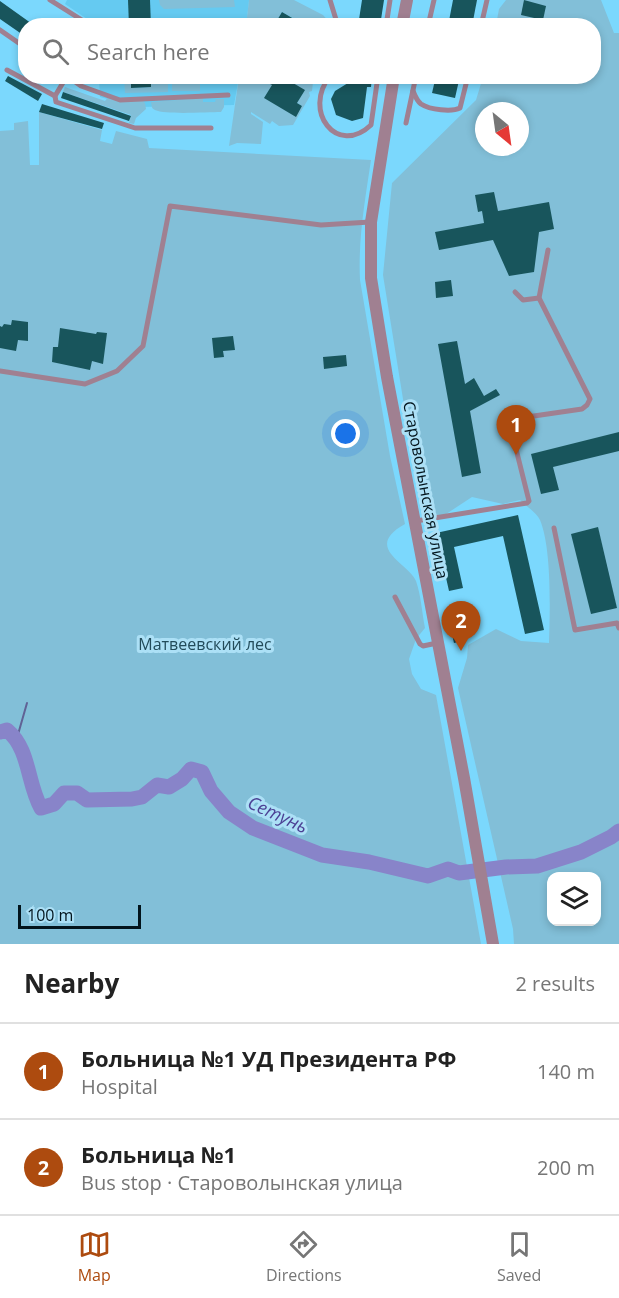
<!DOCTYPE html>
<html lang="en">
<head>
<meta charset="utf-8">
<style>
	body { margin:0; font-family:"Open Sans",sans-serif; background:#f6f6f6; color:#222 }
	.controls { position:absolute; right:18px; bottom:18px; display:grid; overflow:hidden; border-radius:12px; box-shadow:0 3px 9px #0003 }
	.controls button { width:54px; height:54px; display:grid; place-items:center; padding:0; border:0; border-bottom:2px solid #e0e0e0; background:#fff; color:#222; font:30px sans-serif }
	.compass { position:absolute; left:475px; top:102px; width:54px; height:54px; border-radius:50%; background:#fff; box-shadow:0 3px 9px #0003; rotate:151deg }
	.scale { position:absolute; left:18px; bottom:15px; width:123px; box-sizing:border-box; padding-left:6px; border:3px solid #02141c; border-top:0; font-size:16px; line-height:21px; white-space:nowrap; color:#02141c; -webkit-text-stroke:4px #ace0f6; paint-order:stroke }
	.you { position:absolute; left:346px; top:434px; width:21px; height:21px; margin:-15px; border:4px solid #fff; border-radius:50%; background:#1a73e8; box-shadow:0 0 0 9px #1a73e833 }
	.badge { display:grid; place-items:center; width:39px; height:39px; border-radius:50%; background:#ad4b0f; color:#fff; font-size:20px; font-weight:700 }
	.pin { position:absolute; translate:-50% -50px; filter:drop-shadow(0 2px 3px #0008) }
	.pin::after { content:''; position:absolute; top:32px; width:21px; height:18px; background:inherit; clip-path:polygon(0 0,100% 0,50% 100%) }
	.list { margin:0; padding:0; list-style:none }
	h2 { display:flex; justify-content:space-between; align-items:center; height:78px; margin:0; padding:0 24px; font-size:26px }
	h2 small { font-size:20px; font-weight:400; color:#767676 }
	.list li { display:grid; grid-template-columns:39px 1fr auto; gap:18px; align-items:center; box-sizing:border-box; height:96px; padding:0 24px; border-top:2px solid #e0e0e0 }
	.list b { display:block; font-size:22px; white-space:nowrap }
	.list p { margin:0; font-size:20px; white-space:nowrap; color:#767676 }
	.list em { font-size:20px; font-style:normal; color:#767676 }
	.icon { flex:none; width:33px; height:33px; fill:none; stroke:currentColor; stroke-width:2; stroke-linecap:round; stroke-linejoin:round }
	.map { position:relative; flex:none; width:619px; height:944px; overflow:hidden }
	.search { position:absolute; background:#fff; box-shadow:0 3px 9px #0003; left:18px; right:18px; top:18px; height:66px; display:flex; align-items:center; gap:15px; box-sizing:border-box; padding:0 21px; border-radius:24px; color:#767676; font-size:22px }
	.sheet { height:270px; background:#fff }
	nav { display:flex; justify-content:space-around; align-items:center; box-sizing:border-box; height:84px; border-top:2px solid #e0e0e0; background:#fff; font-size:16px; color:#767676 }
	nav a { display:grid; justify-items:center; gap:3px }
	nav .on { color:#ad4b0f }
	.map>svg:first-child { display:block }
	.built { fill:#65caf1 }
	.green { fill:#82bfd8; fill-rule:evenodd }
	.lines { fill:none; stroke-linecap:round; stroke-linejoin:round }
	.stream { stroke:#606295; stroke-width:2 }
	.river { stroke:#8884c9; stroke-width:15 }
	.building { fill:#18555c }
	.service { stroke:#a08091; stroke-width:5 }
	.tertiary { stroke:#a08091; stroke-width:12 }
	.labels { text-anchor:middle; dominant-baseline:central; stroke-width:6; stroke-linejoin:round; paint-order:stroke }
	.street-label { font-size:16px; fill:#02141c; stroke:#ace0f6 }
	.park-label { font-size:16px; fill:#224b5a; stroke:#ace0f6 }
	.water-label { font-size:18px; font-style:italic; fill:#4c4194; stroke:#ace0f6 }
</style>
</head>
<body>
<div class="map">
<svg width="619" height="944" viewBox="0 0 619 944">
	<rect width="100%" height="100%" fill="#7bd8fd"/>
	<g class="built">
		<path d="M67,0H249L246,26L96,25L65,4Z"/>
		<path d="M99,77H239L234,105L139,107L100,97Z"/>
	</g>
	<g class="green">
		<path d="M159,0H234L235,7L164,9L160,5Z"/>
		<path d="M249,0H294L323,15L332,25H306L282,12L276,22L281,25L246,26Z"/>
		<path d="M506,0H601L614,33H619V944H514L513,929L458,688L467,658L468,645L496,629L521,641L549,643C550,612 552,549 540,520C537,513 526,506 520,500L503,504L472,497L437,520L423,510L403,399L383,275L392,183L476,100L483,77L594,76V26L496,25L499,9ZM484,111H520V147H484ZM552,876H596V922H552Z"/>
		<path d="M124,77H131L132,88L151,87V77H168V92L125,93Z"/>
		<path d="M172,77H227V78L200,80V91H172Z"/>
		<path d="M239,77H270L267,82L272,85L265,98L296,116L302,106L297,103L304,90L281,77H305L313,82L312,91L309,92L310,96L293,125L279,126L272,121L270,124L251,112V114L263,122L261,144L237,143L229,146Z"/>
		<path d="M65,87L105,101L109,96L120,100L141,99L145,103L146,109L136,118L134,124L129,123L131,115L63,92Z"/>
		<path d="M203,98V102H215L216,99H224V107L221,112C207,112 166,115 155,110C151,108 152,106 151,102Z"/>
		<path d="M39,112L102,130L100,141L112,144L116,131L147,139L149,148L371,160C365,200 358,239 360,280L390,456L405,524C362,548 409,563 416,581C421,595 422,613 425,628L416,639L409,659L412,674L421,689L436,695L481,944H0V131L14,130V123L28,121L30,165H39Z"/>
	</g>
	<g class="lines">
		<path class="stream" d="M17,738L27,703"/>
		<path class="river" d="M0,732L7,730C30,749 27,783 41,808L54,804L64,793H77L87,800L132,799L142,797L157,785L169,787L182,779L191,769L202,772L211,791L229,812L253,828L322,855L369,862L428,876L448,869L459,873L506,867L537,866L581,852L611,837L619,831"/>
	</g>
	<g class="building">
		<path d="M128,0H150L151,26H129Z"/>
		<path d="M362,0H384L380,26H358Z"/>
		<path d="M453,0H477L472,26H448Z"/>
		<path d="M524,0L546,6L543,20L521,15Z"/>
		<path d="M0,1L35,26H26V37L0,19Z"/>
		<path d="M282,12L306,26H282L276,22Z"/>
		<path d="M8,76L42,94L38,101L5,81Z"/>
		<path d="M131,76H151V87L131,88Z"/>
		<path d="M270,76H281L305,90L297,103L302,106L296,117L264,98L272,85L266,82Z"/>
		<path d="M350,76H372L371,87H367L363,118L352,121L336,115L331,99L335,91L348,83Z"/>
		<path d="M436,76H460L455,98L432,93Z"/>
		<path d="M63,92L131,116L129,121L61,98Z"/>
		<path d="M42,104L104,123L102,129L39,112Z"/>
		<path d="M494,192L498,211L549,202L554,229L539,232L534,272L509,276L493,240L439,250L435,232L484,223L482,211L478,212L475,195Z"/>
		<path d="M451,280L453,296L436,298L435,282Z"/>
		<path d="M12,320L28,322V341L18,340L16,351L0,348V326L2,327L4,324L11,325Z"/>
		<path d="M60,328L96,334L97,332L107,333L103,364L92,361L90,370L52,362L53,347H58Z"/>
		<path d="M233,336L235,350L223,351L224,357L214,358L212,338Z"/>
		<path d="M457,341L465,384L474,378L484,396L496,389L500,395L470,411L481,473L462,477L438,344Z"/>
		<path d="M346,355L347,366L324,369L323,357Z"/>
		<path d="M619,432V451L553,467L559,490L541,494L531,454Z"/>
		<path d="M518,515L544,630L525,634L503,536L454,547L463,588L449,591L436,533Z"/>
		<path d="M598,527L617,608L591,614L571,534Z"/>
		<path d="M455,611L462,641L454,643L447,613Z"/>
	</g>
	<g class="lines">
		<g class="service">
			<path d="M50,0L85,22L87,26"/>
			<path d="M330,0L338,26"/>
			<path d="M386,26L390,0"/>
			<path d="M428,26L434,0"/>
			<path d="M481,26L487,0"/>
			<path d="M0,30L26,48"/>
			<path d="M7,70L55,96"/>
			<path d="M67,76L55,96L56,102L135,128H211"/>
			<path d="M67,76L81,86L120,100L228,95"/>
			<path d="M330,76C302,111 337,157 371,125L378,76"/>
			<path d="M413,91C415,96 417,101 421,104C430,110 452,112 460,108L468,76"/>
			<path d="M406,123L416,76"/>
			<path d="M515,292L523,300L539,298"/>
			<path d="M0,371L85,384L117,371L143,346L170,206L321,225L370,222"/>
			<path d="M416,521L527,503L529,501L511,429L512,423L520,418L582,409L587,405L590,399L539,298L548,250"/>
			<path d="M554,528L575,630L617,623L619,628"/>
			<path d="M395,597L420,644L423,646L437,643"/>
		</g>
		<g class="tertiary">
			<path d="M402,26L407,0"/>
			<path d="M394,76L371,222V278L387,377L464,778L493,944"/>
		</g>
	</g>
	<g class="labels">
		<g class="street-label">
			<text transform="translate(426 490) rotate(79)">Староволынская улица</text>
		</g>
		<g class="park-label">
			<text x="205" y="644">Матвеевский лес</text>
		</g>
		<g class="water-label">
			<text transform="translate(278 814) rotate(25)">Сетунь</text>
		</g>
	</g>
</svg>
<div class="controls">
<button><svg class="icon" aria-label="layers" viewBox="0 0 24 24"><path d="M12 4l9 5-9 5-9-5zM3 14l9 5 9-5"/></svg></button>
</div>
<svg class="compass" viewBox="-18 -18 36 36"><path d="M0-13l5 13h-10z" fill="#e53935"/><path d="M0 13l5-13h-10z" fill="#767676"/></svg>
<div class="scale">100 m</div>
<div class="you"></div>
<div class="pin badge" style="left:516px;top:455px">1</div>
<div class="pin badge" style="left:461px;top:651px">2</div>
<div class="search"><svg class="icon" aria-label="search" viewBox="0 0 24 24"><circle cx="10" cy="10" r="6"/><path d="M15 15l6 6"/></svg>Search here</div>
</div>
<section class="sheet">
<h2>Nearby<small>2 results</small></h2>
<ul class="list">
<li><span class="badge">1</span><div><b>Больница №1 УД Президента РФ</b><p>Hospital</p></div><em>140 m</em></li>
<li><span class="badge">2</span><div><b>Больница №1</b><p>Bus stop · Староволынская улица</p></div><em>200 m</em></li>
</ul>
</section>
<nav>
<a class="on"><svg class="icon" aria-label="map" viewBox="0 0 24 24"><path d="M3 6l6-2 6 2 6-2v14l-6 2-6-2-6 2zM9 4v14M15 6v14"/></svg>Map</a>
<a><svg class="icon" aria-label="directions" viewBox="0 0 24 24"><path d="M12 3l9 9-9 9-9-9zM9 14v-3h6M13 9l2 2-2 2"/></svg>Directions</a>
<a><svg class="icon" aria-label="saved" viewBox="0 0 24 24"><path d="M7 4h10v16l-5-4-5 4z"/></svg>Saved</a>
</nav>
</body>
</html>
